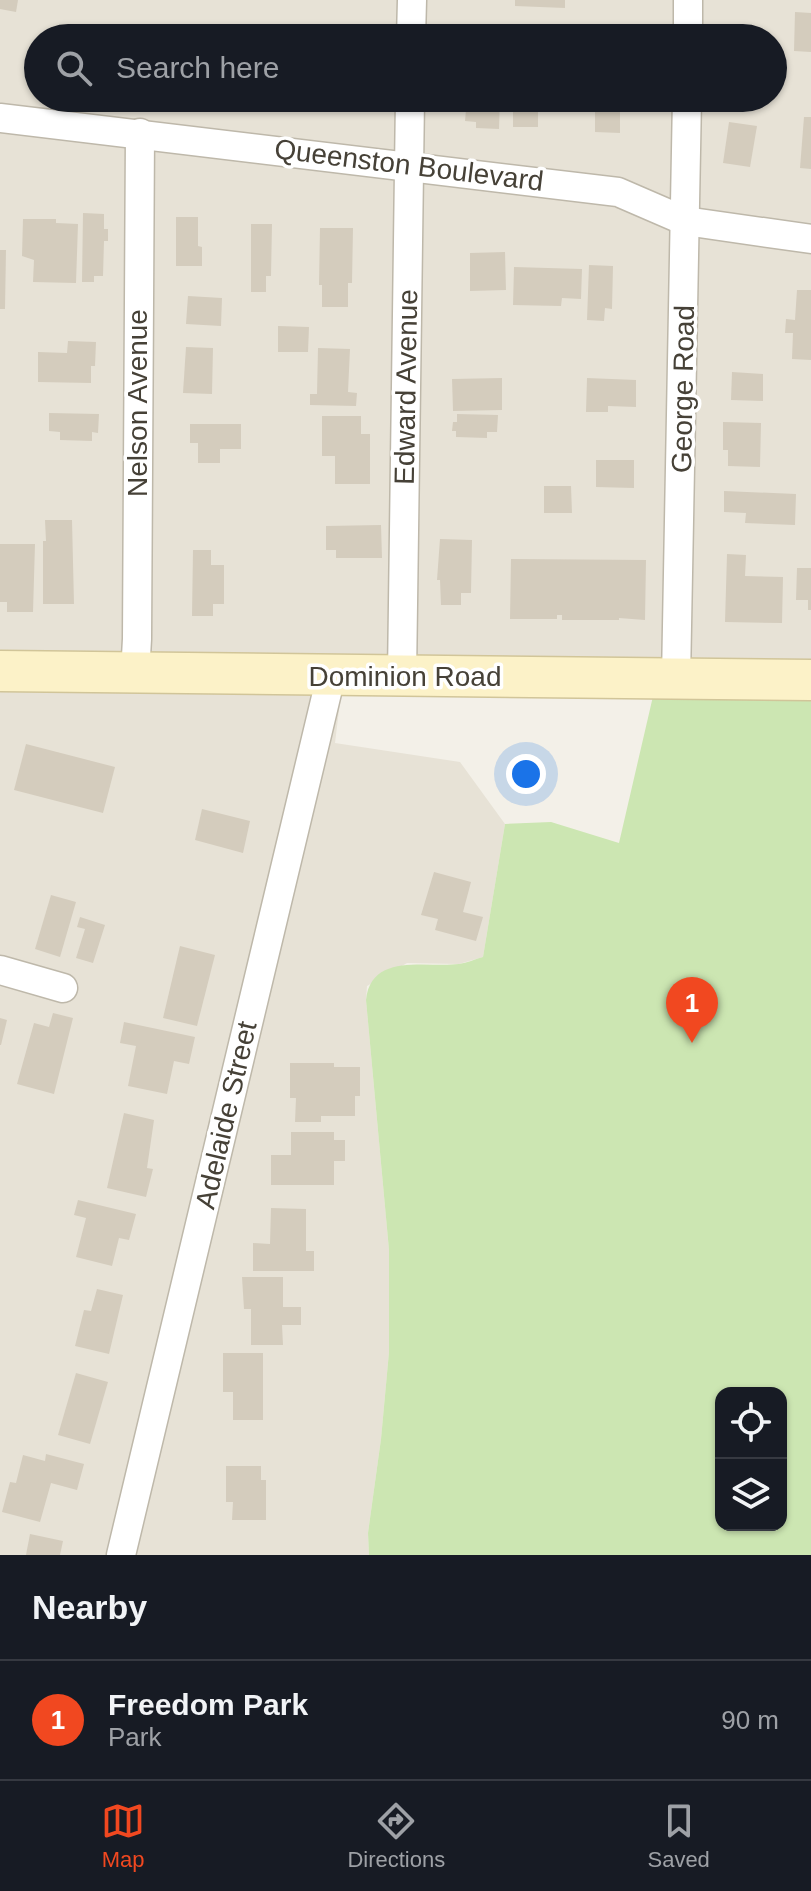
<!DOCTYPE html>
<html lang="en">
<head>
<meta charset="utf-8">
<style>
	body { margin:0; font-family:Arial,sans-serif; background:#242831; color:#f1f3f6 }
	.controls { position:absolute; right:24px; bottom:24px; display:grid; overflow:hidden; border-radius:16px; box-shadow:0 2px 6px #0004 }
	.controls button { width:72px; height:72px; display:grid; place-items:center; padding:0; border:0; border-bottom:2px solid #363941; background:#171b24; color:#f1f3f6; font:40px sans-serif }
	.you { position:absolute; left:526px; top:774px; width:28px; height:28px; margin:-20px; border:6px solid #fff; border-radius:50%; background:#1a73e8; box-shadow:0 0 0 12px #1a73e833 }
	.badge { display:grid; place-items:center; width:52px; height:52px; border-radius:50%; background:#f14820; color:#fff; font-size:26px; font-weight:700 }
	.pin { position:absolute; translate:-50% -66px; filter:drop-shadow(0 2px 4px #0008) }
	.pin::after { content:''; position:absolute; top:42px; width:28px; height:24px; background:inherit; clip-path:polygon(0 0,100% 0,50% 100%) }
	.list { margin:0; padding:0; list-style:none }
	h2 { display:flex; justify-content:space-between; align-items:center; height:104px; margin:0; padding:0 32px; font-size:34px }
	h2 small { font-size:26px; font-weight:400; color:#9ea1a6 }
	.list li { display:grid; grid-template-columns:52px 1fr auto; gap:24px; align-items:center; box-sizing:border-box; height:120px; padding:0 32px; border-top:2px solid #363941 }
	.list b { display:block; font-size:30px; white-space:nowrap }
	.list p { margin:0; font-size:26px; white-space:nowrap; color:#9ea1a6 }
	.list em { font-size:26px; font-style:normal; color:#9ea1a6 }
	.icon { flex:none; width:44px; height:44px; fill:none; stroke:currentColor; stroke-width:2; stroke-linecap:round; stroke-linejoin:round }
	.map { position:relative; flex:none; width:811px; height:1555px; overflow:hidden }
	.search { position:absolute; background:#171b24; box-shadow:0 2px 6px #0004; left:24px; right:24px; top:24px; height:88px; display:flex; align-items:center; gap:20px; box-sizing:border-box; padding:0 28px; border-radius:44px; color:#9ea1a6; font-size:30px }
	.sheet { height:224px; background:#171b24 }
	nav { display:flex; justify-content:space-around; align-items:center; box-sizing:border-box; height:112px; border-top:2px solid #363941; background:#171b24; font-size:22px; color:#9ea1a6 }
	nav a { display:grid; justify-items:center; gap:4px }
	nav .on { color:#f14820 }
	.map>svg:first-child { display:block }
	.residential { fill:#e7e2d6; fill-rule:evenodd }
	.green { fill:#cce6b2; fill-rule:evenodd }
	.building { fill:#d4ccbd }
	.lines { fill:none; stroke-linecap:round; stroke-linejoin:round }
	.street-casing { stroke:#beb8aa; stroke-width:31 }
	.secondary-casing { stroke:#d1c599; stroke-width:43 }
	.street { stroke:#fff; stroke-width:28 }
	.secondary { stroke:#fcf2c8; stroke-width:40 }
	.labels { text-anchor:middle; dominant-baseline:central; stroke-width:7; stroke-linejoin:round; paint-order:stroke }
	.street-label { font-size:28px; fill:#464137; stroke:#fff }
</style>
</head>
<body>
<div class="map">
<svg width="811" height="1555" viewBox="0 0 811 1555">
	<rect width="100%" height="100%" fill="#f3f0e8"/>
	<path class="residential" d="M0,0H811V680L343,677L335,743L460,762L505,824L483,957L459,964L407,963L367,986L366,1000L389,1250V1352L381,1439L368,1533L369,1555H0ZM38,38H773V98H38Z"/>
	<path class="green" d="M654,692L811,694V1555H369L368,1533L381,1439L389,1352V1250L366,1000C371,952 426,968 459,964C467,963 475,959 483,957L505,824L551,822L619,843ZM721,1393H781V1525H721Z"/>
	<g class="building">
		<path d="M0,0H18L16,12L0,9Z"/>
		<path d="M515,0H565V8L515,6Z"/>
		<path d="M795,12L811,13V52L794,51Z"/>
		<rect x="51" y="27" width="21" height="11"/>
		<path d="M292,98H319V105L292,102Z"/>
		<path d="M467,98H500L499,129L476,128V122L465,121Z"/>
		<rect x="513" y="98" width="25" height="29"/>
		<path d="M595,98H633V112L620,111V133L595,132Z"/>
		<path d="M804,117H811V169L800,168Z"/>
		<path d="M729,122L757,126L750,167L723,163Z"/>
		<path d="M83,213L104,214V229H108V241H104L103,276H94V282H82Z"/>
		<path d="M176,217H198V246L202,247V266H176Z"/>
		<path d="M23,219H56V223L78,224L76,283L33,282L34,260L22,256Z"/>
		<path d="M251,224H272L271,276H266V292H251Z"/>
		<path d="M320,228H353L352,283H348V307H322V285H319Z"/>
		<path d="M0,250H6L5,309H0Z"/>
		<path d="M505,252L506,290L470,291V253Z"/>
		<path d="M589,265L613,266L612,309L605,308L604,321L587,320Z"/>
		<path d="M514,267L582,269L581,299L562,298L561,306L513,305Z"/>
		<path d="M797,290H811V360L792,359L793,333H785L786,319L795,320Z"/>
		<path d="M188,296L222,298L221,326L186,324Z"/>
		<path d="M278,326L309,327L308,352H278Z"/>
		<path d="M68,341L96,342L95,366H91V383L38,382V352L67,353Z"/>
		<path d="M186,347L213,348L212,394L183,393Z"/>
		<path d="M318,348L350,349L348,392L357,393L356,406L310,405V394H317Z"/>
		<path d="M732,372L763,374V401L731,400Z"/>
		<path d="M502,378V410L453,411L452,379Z"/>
		<path d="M587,378L636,380V407L608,406V412H586Z"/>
		<path d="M49,413L99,414L98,433L92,432V441L60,440V432L49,431Z"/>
		<path d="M457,414L498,415L497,432H487V438L456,437V431H452L453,422H457Z"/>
		<path d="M322,416H361V434H370V484H335V456H322Z"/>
		<path d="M723,422L761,423L760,467L728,466V450H723Z"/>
		<path d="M190,424H241V449H220V463H198V443H190Z"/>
		<path d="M596,460H634V488L596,487Z"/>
		<path d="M544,486H571L572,513H544Z"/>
		<path d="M724,491L796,494L795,525L745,523L746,513L724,512Z"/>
		<path d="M45,520H72L74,604H43V541H46Z"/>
		<path d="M381,525L382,558H336V550H326V526Z"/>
		<path d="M440,539L472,540L471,593H461V605H441L440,580H437Z"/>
		<path d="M0,544H35L33,612H7V602H0Z"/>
		<path d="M193,550H211V565H224V604H213V616H192Z"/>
		<path d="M727,554L746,555L745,576L783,577L782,623L725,622Z"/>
		<path d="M511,559L646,560L645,620L619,618V620H562V615H557V619H510Z"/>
		<path d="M797,568H811V610H808V600H796Z"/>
		<path d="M26,744L115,767L103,813L14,790Z"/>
		<path d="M202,809L250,821L243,853L195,840Z"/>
		<path d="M434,872L471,882L463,912L483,917L476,941L435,930L438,919L421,915Z"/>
		<path d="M51,895L76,902L60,957L35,949Z"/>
		<path d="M80,917L105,925L93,963L76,958L85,929L77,927Z"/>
		<path d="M180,946L215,955L197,1026L163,1018Z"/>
		<path d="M53,1013L73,1018L54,1094L17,1084L34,1023L49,1027Z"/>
		<path d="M0,1018L7,1020L1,1045H0Z"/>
		<path d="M124,1022L195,1037L189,1064L174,1061L167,1094L128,1086L136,1046L120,1043Z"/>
		<path d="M290,1063H334V1067H360V1096H355V1116H321V1122H295L296,1098H290Z"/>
		<path d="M124,1113L154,1120L147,1168L153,1169L146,1197L107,1188Z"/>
		<path d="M291,1132H334V1140H345V1161H334V1185H271V1155H291Z"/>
		<path d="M78,1200L136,1214L129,1240L119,1238L112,1266L76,1257L86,1218L74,1215Z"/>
		<path d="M271,1208L306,1209V1251H314V1271H253V1243L270,1244Z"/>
		<path d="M242,1277H283V1307H301V1325H282L283,1345H251V1309H244Z"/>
		<path d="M97,1289L123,1295L109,1354L75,1346L84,1310L91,1311Z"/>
		<path d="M223,1353H263V1420H233V1392H223Z"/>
		<path d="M76,1373L108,1382L90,1444L58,1435Z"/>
		<path d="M46,1454L84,1464L77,1490L51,1483L40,1522L2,1512L10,1482L16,1483L23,1455L45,1461Z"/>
		<path d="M226,1466H261V1480H266V1520H232L233,1502H226Z"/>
		<path d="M30,1534L63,1541L60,1555H26Z"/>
	</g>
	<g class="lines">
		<defs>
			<g id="street">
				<path d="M411,38L412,0"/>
				<path d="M688,38V0"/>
				<path d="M0,118L618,192L685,221L811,239"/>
				<path d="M135,674L137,639L140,133"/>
				<path d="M402,676L410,98"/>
				<path d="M676,679L687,98"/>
				<path d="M0,970L63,988"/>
				<path d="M121,1555L331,676"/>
			</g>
			<path id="secondary" d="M0,671L811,680"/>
		</defs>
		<use href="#street" class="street-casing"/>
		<use href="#secondary" class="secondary-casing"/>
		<use href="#street" class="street"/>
		<use href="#secondary" class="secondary"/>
	</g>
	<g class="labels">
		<g class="street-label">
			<text transform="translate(409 165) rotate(7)">Queenston Boulevard</text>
			<text transform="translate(406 387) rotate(-89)">Edward Avenue</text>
			<text transform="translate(683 389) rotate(-89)">George Road</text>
			<text transform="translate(137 403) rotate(-90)">Nelson Avenue</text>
			<text x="405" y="676">Dominion Road</text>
			<text transform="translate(226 1115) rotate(-77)">Adelaide Street</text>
		</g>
	</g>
</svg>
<div class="controls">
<button><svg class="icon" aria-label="locate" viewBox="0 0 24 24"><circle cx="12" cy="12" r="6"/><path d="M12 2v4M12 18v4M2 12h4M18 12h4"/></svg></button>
<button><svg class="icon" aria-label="layers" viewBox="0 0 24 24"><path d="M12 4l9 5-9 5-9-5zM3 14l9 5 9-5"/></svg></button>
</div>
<div class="you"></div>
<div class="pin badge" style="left:692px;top:1043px">1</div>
<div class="search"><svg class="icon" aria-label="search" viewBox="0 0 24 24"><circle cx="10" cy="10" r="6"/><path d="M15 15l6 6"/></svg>Search here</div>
</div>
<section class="sheet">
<h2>Nearby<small></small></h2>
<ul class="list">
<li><span class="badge">1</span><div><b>Freedom Park</b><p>Park</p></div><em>90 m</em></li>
</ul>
</section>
<nav>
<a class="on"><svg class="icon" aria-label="map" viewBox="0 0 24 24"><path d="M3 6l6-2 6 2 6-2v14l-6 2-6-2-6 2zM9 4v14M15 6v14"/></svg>Map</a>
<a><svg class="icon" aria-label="directions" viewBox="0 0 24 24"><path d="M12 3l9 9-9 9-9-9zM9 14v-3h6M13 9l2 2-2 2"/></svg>Directions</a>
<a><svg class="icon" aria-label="saved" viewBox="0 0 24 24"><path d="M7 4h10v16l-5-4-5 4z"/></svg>Saved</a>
</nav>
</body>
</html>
